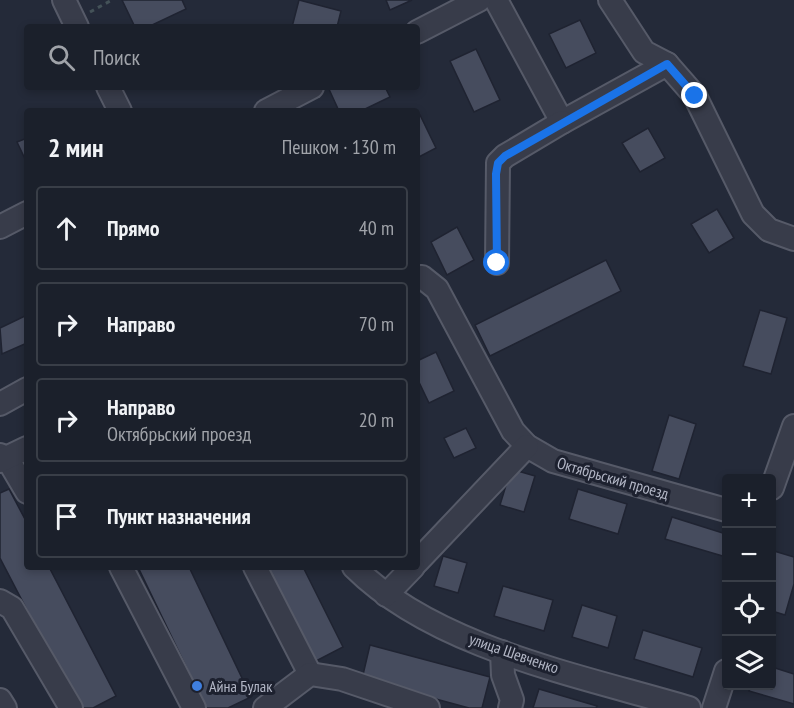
<!DOCTYPE html>
<html lang="ru">
<head>
<meta charset="utf-8">
<style>
	body { margin:0; font-family:"PT Sans Narrow",sans-serif; background:#282d37; color:#f1f3f6 }
	.controls { position:absolute; right:18px; bottom:18px; display:grid; overflow:hidden; border-radius:6px; box-shadow:0 3px 9px #0003 }
	.controls button { width:54px; height:54px; display:grid; place-items:center; padding:0; border:0; border-bottom:2px solid #393e47; background:#1b202b; color:#f1f3f6; font:30px sans-serif }
	.stop { position:absolute; width:18px; height:18px; margin:-14px; border:4px solid #1a73e8; border-radius:50%; background:#fff }
	.stop.end { background:#1a73e8; border-color:#fff; box-shadow:0 2px 6px #0008 }
	.list { margin:0; padding:0; list-style:none }
	h2 { display:flex; justify-content:space-between; align-items:center; height:78px; margin:0; padding:0 24px; font-size:26px }
	h2 small { font-size:20px; font-weight:400; color:#a0a3a9 }
	.list li { display:grid; grid-template-columns:39px 1fr auto; gap:18px; align-items:center; box-sizing:border-box; height:84px; margin:0 12px 12px; padding:0 12px; border:2px solid #393e47; border-radius:6px }
	.list b { display:block; font-size:22px; white-space:nowrap }
	.list p { margin:0; font-size:20px; white-space:nowrap; color:#a0a3a9 }
	.list em { font-size:20px; font-style:normal; color:#a0a3a9 }
	.icon { flex:none; width:33px; height:33px; fill:none; stroke:currentColor; stroke-width:2; stroke-linecap:round; stroke-linejoin:round }
	.map { position:relative; flex:none; width:794px; height:708px; overflow:hidden }
	.search { position:absolute; background:#1b202b; box-shadow:0 3px 9px #0003; left:24px; top:24px; width:396px; height:66px; display:flex; align-items:center; gap:15px; box-sizing:border-box; padding:0 21px; border-radius:6px; color:#a0a3a9; font-size:22px }
	.panel { position:absolute; background:#1b202b; box-shadow:0 3px 9px #0003; left:24px; top:108px; width:396px; height:462px; border-radius:6px }
	.map>svg:first-child { display:block }
	.building { fill:#464c5e; stroke:#1f2331; stroke-width:1.5 }
	.lines { fill:none; stroke-linecap:round; stroke-linejoin:round }
	.minor-casing { stroke:#565a68; stroke-width:26 }
	.path { stroke:#445258; stroke-width:3; stroke-dasharray:4.5 4.5; stroke-linecap:butt }
	.minor { stroke:#383c4a; stroke-width:22 }
	.route { stroke:#1a73e8; stroke-width:8 }
	.shop-dot { fill:#3f7fe0; stroke:#1d212f; stroke-width:2 }
	.labels { text-anchor:middle; dominant-baseline:central; stroke-width:6; stroke-linejoin:round; paint-order:stroke }
	.street-label { font-size:16px; fill:#b3b7c6; stroke:#1d212f }
	.poi-label { font-size:16px; fill:#b3b7c6; stroke:#1d212f; text-anchor:start }
</style>
</head>
<body>
<div class="map">
<svg width="794" height="708" viewBox="0 0 794 708">
	<rect width="100%" height="100%" fill="#242a39"/>
	<g class="building">
		<path d="M122,0H182L186,9L148,27H135Z"/>
		<path d="M299,0L341,11L337,27H292Z"/>
		<path d="M386,0H412L390,10Z"/>
		<path d="M580,20L596,53L566,68L549,34Z"/>
		<path d="M476,49L500,100L474,112L450,61Z"/>
		<path d="M328,87H385L390,97L361,111H339Z"/>
		<path d="M420,115L436,148L417,158V116Z"/>
		<path d="M648,128L665,158L640,172L622,143Z"/>
		<path d="M27,138V163L17,142Z"/>
		<path d="M717,209L734,238L709,253L691,224Z"/>
		<path d="M457,227L474,260L447,275L431,242Z"/>
		<path d="M606,260L621,291L490,356L475,325Z"/>
		<path d="M760,310L787,318L771,374L743,366Z"/>
		<path d="M27,315V343L2,354L0,328Z"/>
		<path d="M436,352L454,391L429,403L417,378V361Z"/>
		<path d="M669,415L696,424L679,479L652,471Z"/>
		<path d="M466,428L476,448L454,458L444,438Z"/>
		<path d="M511,469L535,476L524,512L500,505Z"/>
		<path d="M9,489L27,523V567H49L116,696L93,708H78L0,558V493Z"/>
		<path d="M578,489L627,504L618,534L569,519Z"/>
		<path d="M672,517L726,534V557L665,539Z"/>
		<path d="M774,551L794,557V584L785,615L772,611V559Z"/>
		<path d="M443,556L467,563L458,593L434,586Z"/>
		<path d="M138,567H189L251,697L228,708H206Z"/>
		<path d="M268,567H303L343,647L316,661Z"/>
		<path d="M503,586L553,600L544,631L494,616Z"/>
		<path d="M582,605L617,616L608,648L572,637Z"/>
		<path d="M643,630L702,648L693,677L634,659Z"/>
		<path d="M370,645L490,677L482,708H469L362,679Z"/>
		<path d="M772,667L794,674V704L749,691L751,686H772Z"/>
		<path d="M539,689L597,706L596,708H533Z"/>
	</g>
	<g class="lines">
		<defs>
			<g id="minor">
				<path d="M64,0L77,27"/>
				<path d="M496,0L562,122L667,64"/>
				<path d="M610,0L644,52L667,64L695,96L753,214L769,230L794,239"/>
				<path d="M417,32L479,0"/>
				<path d="M108,87L120,111"/>
				<path d="M266,111L312,87"/>
				<path d="M0,227L27,213"/>
				<path d="M497,263L498,163L505,156L562,122"/>
				<path d="M417,277H422L437,289L513,431L527,446L553,461L726,510"/>
				<path d="M0,404L27,389"/>
				<path d="M0,455L7,458L27,492"/>
				<path d="M0,461L27,448"/>
				<path d="M772,488L794,426"/>
				<path d="M417,562L527,446"/>
				<path d="M121,567L194,708"/>
				<path d="M255,567L310,674"/>
				<path d="M354,567C435,648 582,676 689,708"/>
				<path d="M386,595L413,567"/>
				<path d="M0,601L12,608L71,708"/>
				<path d="M502,652L503,675L512,700L510,708"/>
				<path d="M0,700L5,708"/>
				<path d="M265,708L310,674L342,679L428,708"/>
				<path d="M714,708L726,671"/>
			</g>
		</defs>
		<use href="#minor" class="minor-casing"/>
		<path class="path" d="M90,12L112,0"/>
		<use href="#minor" class="minor"/>
	</g>
	<g class="lines">
		<path class="route" d="M497,263L496,174L498,163L505,156L667,64L695,96"/>
	</g>
	<circle class="shop-dot" cx="197" cy="686" r="6"/>
	<g class="labels">
		<g class="street-label">
			<text transform="translate(613 478) rotate(16)">Октябрьский проезд</text>
			<text transform="translate(514 653) rotate(19)">улица Шевченко</text>
		</g>
		<g class="poi-label">
			<text x="209" y="686">Айна Булак</text>
		</g>
	</g>
</svg>
<div class="controls">
<button>+</button>
<button>−</button>
<button><svg class="icon" aria-label="locate" viewBox="0 0 24 24"><circle cx="12" cy="12" r="6"/><path d="M12 2v4M12 18v4M2 12h4M18 12h4"/></svg></button>
<button><svg class="icon" aria-label="layers" viewBox="0 0 24 24"><path d="M12 4l9 5-9 5-9-5zM3 14l9 5 9-5"/></svg></button>
</div>
<div class="stop" style="left:497px;top:263px"></div>
<div class="stop end" style="left:695px;top:96px"></div>
<div class="search"><svg class="icon" aria-label="search" viewBox="0 0 24 24"><circle cx="10" cy="10" r="6"/><path d="M15 15l6 6"/></svg>Поиск</div>
<section class="panel">
<h2>2 мин<small>Пешком · 130 m</small></h2>
<ul class="list">
<li><svg class="icon" aria-label="ahead" viewBox="0 0 24 24"><path d="M12 20V5M6 11l6-6 6 6"/></svg><div><b>Прямо</b></div><em>40 m</em></li>
<li><svg class="icon" aria-label="right" viewBox="0 0 24 24"><path d="M7 20v-9h11M14 6l5 5-5 5"/></svg><div><b>Направо</b></div><em>70 m</em></li>
<li><svg class="icon" aria-label="right" viewBox="0 0 24 24"><path d="M7 20v-9h11M14 6l5 5-5 5"/></svg><div><b>Направо</b><p>Октябрьский проезд</p></div><em>20 m</em></li>
<li><svg class="icon" aria-label="arrive" viewBox="0 0 24 24"><path d="M6 21V4h12l-3 4 3 4H6"/></svg><div><b>Пункт назначения</b></div></li>
</ul>
</section>
</div>
</body>
</html>
